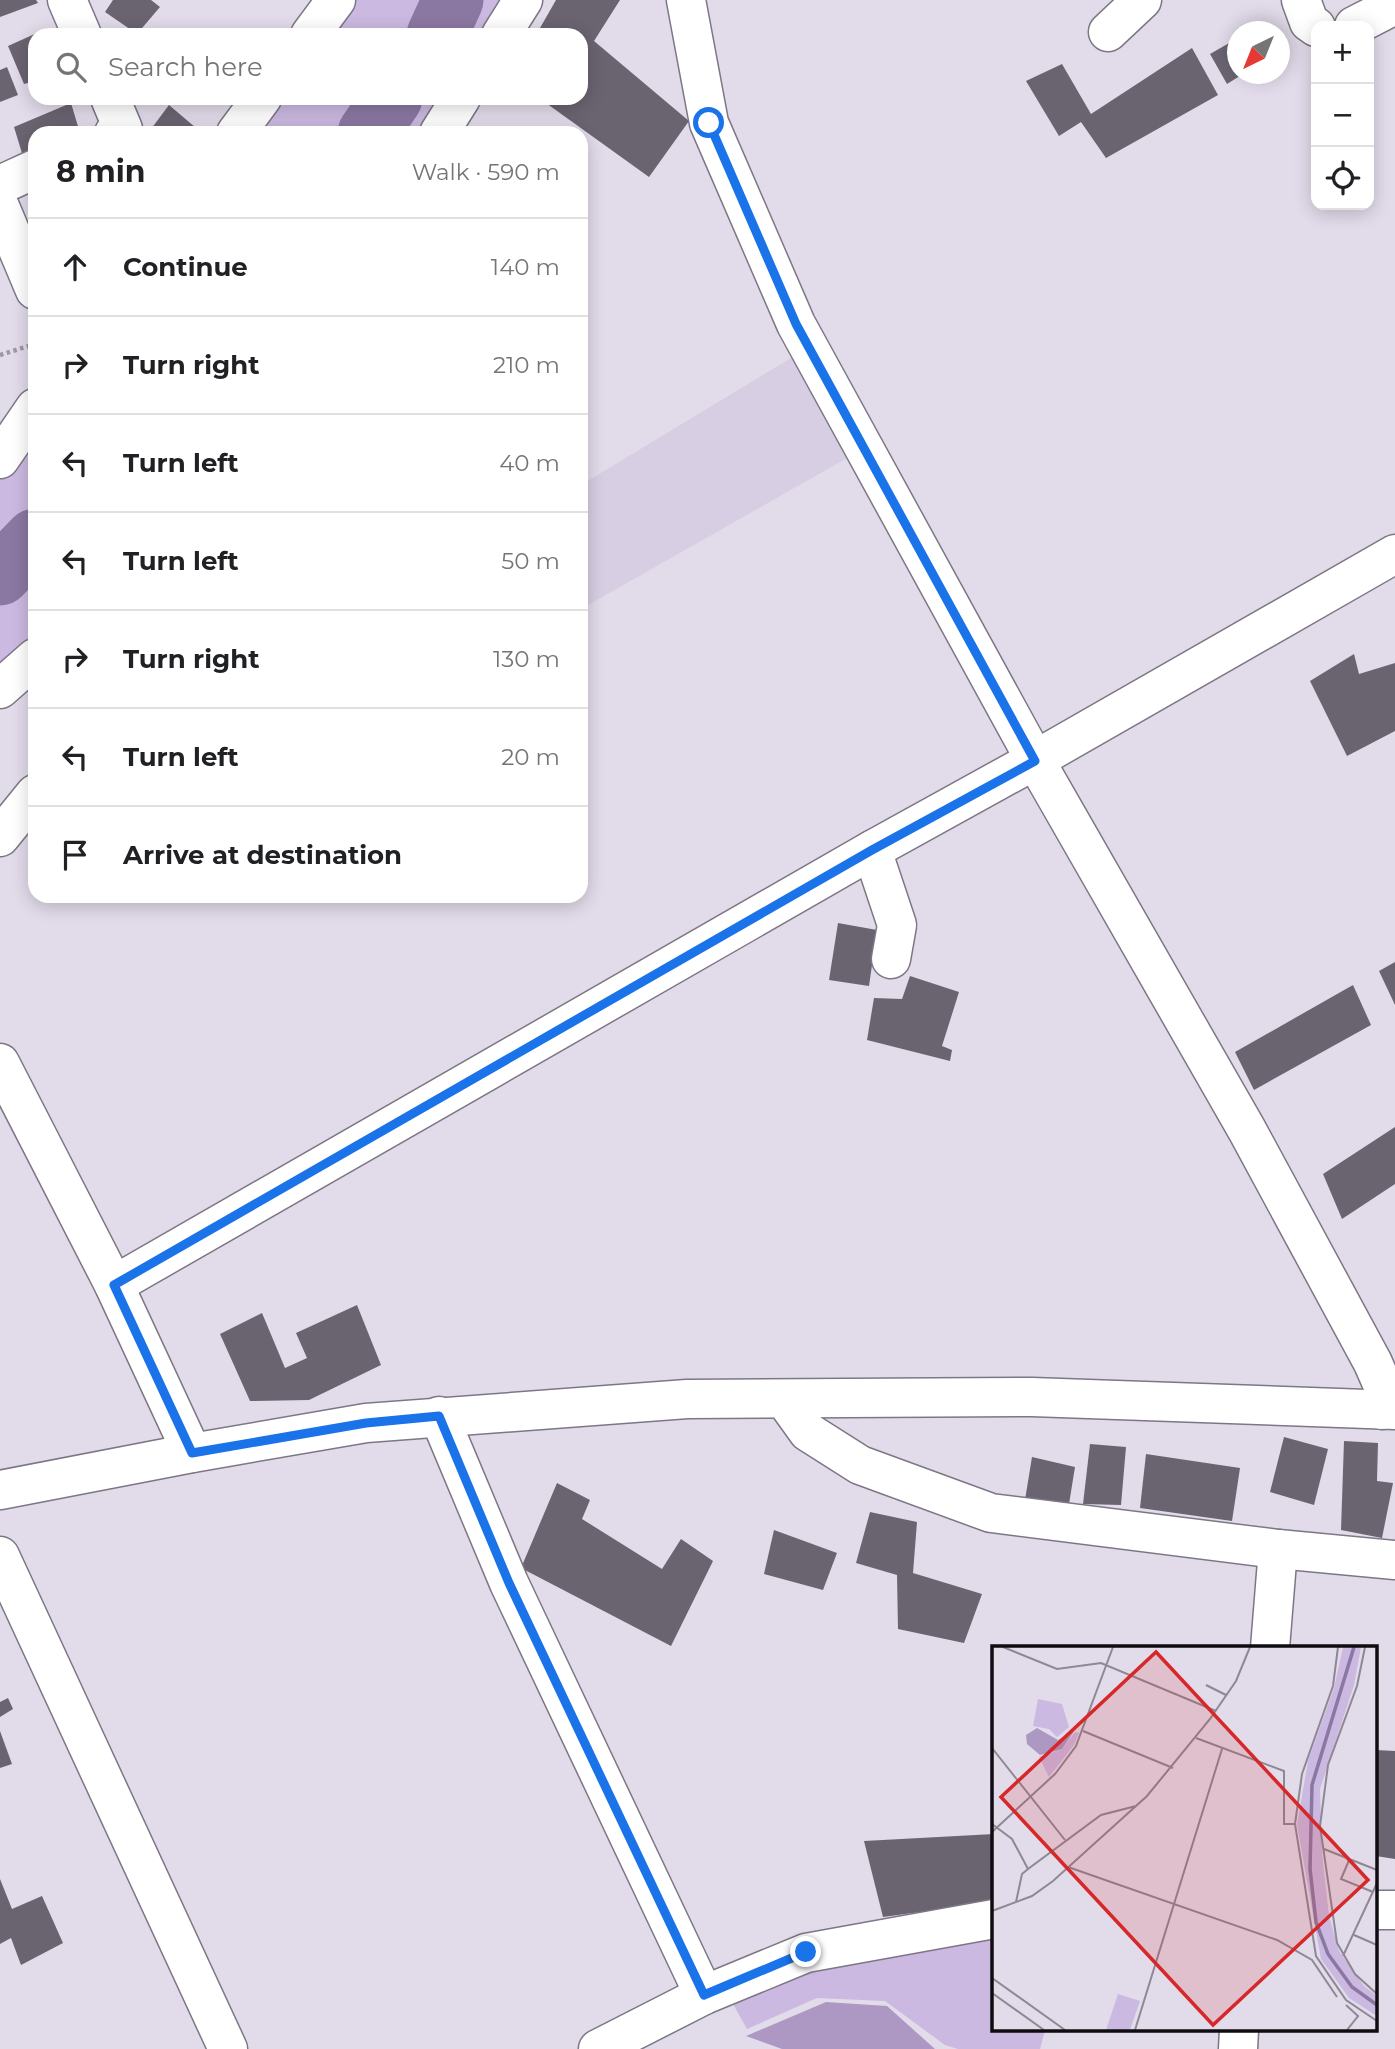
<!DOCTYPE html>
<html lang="en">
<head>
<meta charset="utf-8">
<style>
	body { margin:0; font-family:Montserrat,sans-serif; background:#f6f6f6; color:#202124 }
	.controls { position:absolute; right:21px; top:21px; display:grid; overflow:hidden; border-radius:14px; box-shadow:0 4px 18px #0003 }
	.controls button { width:63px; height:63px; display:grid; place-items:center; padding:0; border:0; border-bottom:2px solid #e0e0e0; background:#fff; color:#202124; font:35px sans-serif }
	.compass { position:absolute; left:1227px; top:21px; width:63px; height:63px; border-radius:50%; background:#fff; box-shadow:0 4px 18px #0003; rotate:223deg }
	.stop { position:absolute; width:21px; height:21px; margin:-16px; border:5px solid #1a73e8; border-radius:50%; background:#fff }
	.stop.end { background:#1a73e8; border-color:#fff; box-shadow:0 2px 7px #0008 }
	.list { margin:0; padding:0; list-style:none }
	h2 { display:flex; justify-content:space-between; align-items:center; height:91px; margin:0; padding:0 28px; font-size:30px }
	h2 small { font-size:23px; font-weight:400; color:#757577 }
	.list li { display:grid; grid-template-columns:46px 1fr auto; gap:21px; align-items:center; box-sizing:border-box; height:98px; padding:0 28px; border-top:2px solid #e0e0e0 }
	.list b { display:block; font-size:26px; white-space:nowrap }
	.list em { font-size:23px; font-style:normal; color:#757577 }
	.icon { flex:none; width:38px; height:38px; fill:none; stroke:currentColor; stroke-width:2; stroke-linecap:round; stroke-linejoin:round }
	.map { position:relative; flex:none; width:1395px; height:2049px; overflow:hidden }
	.search { position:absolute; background:#fff; box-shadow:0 4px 18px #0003; left:28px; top:28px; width:560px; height:77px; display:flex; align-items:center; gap:18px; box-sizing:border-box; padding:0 24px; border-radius:21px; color:#757577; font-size:26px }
	.panel { position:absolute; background:#fff; box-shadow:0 4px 18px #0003; left:28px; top:126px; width:560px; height:777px; border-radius:21px }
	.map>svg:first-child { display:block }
	.built { fill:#d8cee4 }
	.green { fill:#cbb9e1 }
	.forest { fill:#ac98c3 }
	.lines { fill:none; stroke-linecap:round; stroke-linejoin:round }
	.river { stroke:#8b78a2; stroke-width:61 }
	.building { fill:#6a6471 }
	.minor-casing { stroke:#7d7785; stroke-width:41 }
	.path { stroke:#9c97a2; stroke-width:4.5; stroke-dasharray:3.5 3.5; stroke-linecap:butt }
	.minor { stroke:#fff; stroke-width:38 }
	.route { stroke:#1a73e8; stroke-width:9 }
	.inset-river { fill:none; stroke:#8b78a2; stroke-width:3.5 }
	.inset-road { fill:none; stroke:#8d8893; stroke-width:2 }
	.view { fill:#d62828; fill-opacity:0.15; stroke:#d62828; stroke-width:3.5 }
	.inset-edge { fill:none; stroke:#0e0c11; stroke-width:3.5 }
</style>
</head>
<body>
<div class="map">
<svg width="1395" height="2049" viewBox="0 0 1395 2049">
	<rect width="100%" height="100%" fill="#e2dbea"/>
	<path class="built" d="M796,355L849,457L581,609V485Z"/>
	<g class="green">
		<path d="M355,0H504L482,35H330Z"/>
		<path d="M283,98H444L421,133H257Z"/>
		<path d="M35,428V644L0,676V473Z"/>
		<path d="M994,1938V2030H1045L1040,2049H958L945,2045L885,2001L817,1998L747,2029L733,2004L809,1970Z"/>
	</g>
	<path class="forest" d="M826,2002L887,2006L935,2049H782L746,2036Z"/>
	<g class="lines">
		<g class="river">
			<path d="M437,35L453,0"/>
			<path d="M368,133L392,98"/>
			<path d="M0,575L35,539"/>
		</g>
	</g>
	<g class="building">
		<path d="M0,0H36L38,3L0,17Z"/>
		<path d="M113,0H151L160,7L137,34L105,12Z"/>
		<path d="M556,0H620L594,41L689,121L649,177L539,98H581V35H536Z"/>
		<path d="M48,28L51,35H35V81L24,84L8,46Z"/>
		<path d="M1238,38V74H1243L1227,84L1210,54Z"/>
		<path d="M1192,48L1218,95L1106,158L1081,122L1059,136L1026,81L1062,64L1091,114Z"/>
		<path d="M7,67L18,95L0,102V70Z"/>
		<path d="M71,103L80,133H35V159L25,163L14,127Z"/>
		<path d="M169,105L202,133H148Z"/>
		<path d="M1354,654L1359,674L1395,663V731L1347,756L1310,681Z"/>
		<path d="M838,923L877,930L869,986L829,980Z"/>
		<path d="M1395,962V1005L1379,971Z"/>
		<path d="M910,976L959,992L942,1046L952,1050L950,1061L867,1040L874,998L902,999Z"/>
		<path d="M1353,985L1371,1025L1254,1090L1235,1052Z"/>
		<path d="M1395,1127V1184L1342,1219L1323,1174Z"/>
		<path d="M357,1305L381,1365L309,1400L250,1401L220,1334L262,1313L285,1368L307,1358L296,1333Z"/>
		<path d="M1284,1437L1328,1449L1314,1505L1270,1492Z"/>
		<path d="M1344,1441L1378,1443L1377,1481L1393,1483L1382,1538L1341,1530Z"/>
		<path d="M1090,1444L1126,1447L1121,1505L1083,1504Z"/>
		<path d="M1146,1454L1240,1468L1232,1521L1140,1508Z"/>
		<path d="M1032,1457L1075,1467L1069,1504L1025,1500Z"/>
		<path d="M557,1483L590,1500L582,1519L662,1569L681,1539L713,1561L671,1646L521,1568Z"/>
		<path d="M870,1512L917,1522L913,1573L982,1594L964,1643L898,1629L897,1575L856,1563Z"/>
		<path d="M774,1530L837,1553L823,1590L764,1574Z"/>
		<path d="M8,1698L13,1709L0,1717V1702Z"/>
		<path d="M0,1731L12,1764L0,1768Z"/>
		<path d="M1376,1750L1395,1751V1859L1376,1856Z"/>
		<path d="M994,1834V1902L883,1917L864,1841Z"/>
		<path d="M0,1879L12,1909L42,1896L63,1943L21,1965L11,1938L0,1944Z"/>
	</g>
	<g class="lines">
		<defs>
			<g id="minor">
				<path d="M67,0L82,35"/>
				<path d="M686,0L709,123L796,324L1035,760L1247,1130L1373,1363L1383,1386L1382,1410"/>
				<path d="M1301,0L1309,22L1316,27"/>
				<path d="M1354,26L1395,5"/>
				<path d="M1108,32L1142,0"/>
				<path d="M310,35L336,0"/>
				<path d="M501,35L523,0"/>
				<path d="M110,98L123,129L114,133"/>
				<path d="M236,133L262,98"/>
				<path d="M439,133L461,98"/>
				<path d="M0,185L35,169"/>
				<path d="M0,207L35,290"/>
				<path d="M0,459L35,408"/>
				<path d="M0,689L35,658"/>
				<path d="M0,837L35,794"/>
				<path d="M872,850L897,925L891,959"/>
				<path d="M0,1063L114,1285L192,1453"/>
				<path d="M114,1285L872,850L1035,760L1395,554"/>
				<path d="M785,1400L808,1432L860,1465L991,1513L1278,1549L1395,1560"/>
				<path d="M439,1416L509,1583L704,1995"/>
				<path d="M0,1490L192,1453L366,1423L687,1399L1032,1397L1395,1410"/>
				<path d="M0,1556L228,2049"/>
				<path d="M1270,1648L1278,1549"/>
				<path d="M1376,1910H1395"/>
				<path d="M598,2049L704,1995L806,1953L994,1919"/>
				<path d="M1238,2049L1239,2030"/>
			</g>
		</defs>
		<use href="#minor" class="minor-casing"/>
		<path class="path" d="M0,355L35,344"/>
		<use href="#minor" class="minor"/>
	</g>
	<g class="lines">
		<path class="route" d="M709,123L796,324L1035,761L872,850L114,1285L192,1453L366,1423L439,1416L509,1583L704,1995L806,1952"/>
	</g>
	<g transform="translate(992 1646)">
		<rect width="385" height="385" fill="#e2dbea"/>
		<path d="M351,1H369L362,39L328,143L330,207L337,270L347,305L372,340L385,350V370L357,352L329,313L305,179L316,115L342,42ZM46,53L70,58L77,81L65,91L57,83L41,80ZM83,86L87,87L82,99L57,131L47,111L70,103ZM126,348L148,355L138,384H114Z" fill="#cbb9e1"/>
		<path d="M45,82L66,94L82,85L70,103L48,109L35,98L34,89Z" fill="#ac98c3"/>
		<path class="inset-river" d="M362,1L320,139L318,223L324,276L336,308L360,341L385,359"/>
		<path class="inset-road" d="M11,1L65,23L109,17L224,65M346,1L341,40L310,128L303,178L324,310L354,354L385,375M373,1L365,40L336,119L328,180L345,297L363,328L385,348M214,39L234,49M91,85L181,122M204,92L292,125V178H303M0,102L73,194M0,178L20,193L36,223M0,186L63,128L84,100L121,1M332,203L385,224M358,212L349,233L381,246M76,221L285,294L320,314L345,351M24,256L30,228L36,223L109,169L144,160M0,265L40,250L61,235L155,150L218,73L244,35L258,1M362,289L385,299M351,310L385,237M0,332L73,384M0,347L52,384M354,359L366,370L355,384M143,384L230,103"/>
		<path class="view" d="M164,6L376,234L221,379L9,151Z"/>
		<rect width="385" height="385" class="inset-edge"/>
	</g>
</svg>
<div class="controls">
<button>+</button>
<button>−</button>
<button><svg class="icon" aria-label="locate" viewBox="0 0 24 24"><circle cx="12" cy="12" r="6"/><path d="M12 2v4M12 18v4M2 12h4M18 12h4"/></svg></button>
</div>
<svg class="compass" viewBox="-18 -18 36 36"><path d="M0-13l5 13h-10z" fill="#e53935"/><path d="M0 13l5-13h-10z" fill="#757577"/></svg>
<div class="stop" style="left:709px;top:123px"></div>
<div class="stop end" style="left:806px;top:1952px"></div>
<div class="search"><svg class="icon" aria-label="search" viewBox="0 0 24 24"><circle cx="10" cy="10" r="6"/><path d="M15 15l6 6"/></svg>Search here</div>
<section class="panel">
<h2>8 min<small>Walk · 590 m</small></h2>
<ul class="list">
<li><svg class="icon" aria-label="ahead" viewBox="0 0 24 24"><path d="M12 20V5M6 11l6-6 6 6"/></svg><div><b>Continue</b></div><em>140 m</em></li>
<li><svg class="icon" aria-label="right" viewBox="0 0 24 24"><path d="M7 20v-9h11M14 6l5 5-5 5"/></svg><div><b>Turn right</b></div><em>210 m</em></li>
<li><svg class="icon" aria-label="left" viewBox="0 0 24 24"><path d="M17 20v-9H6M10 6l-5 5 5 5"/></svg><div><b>Turn left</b></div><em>40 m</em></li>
<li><svg class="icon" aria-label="left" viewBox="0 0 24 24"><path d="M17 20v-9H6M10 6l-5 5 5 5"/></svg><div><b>Turn left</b></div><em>50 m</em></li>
<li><svg class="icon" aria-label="right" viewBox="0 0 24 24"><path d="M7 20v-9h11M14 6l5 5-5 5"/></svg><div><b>Turn right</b></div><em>130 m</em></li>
<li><svg class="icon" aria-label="left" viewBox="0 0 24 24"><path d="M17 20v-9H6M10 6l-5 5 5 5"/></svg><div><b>Turn left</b></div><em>20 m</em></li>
<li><svg class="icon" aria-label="arrive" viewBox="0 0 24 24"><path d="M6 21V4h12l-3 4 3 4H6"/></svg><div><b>Arrive at destination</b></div></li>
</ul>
</section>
</div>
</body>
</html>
